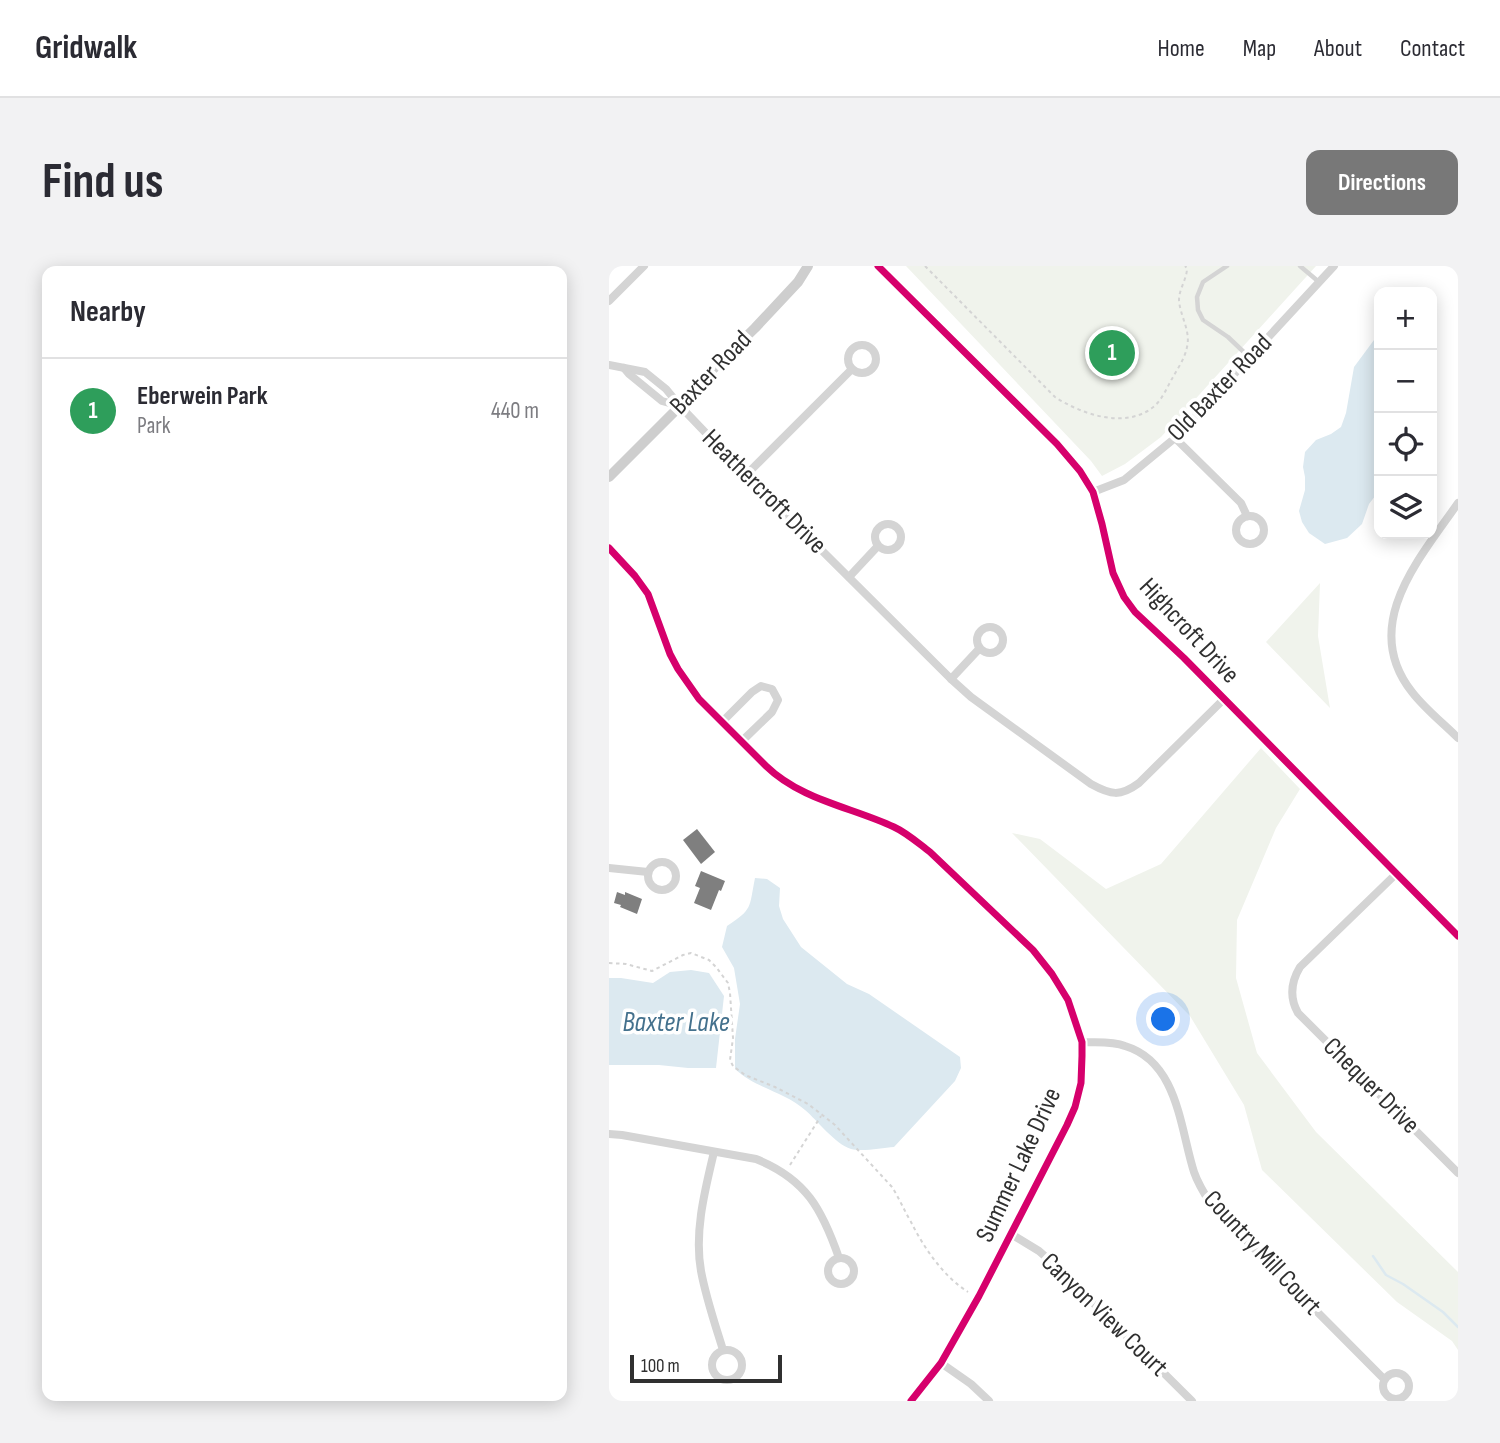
<!DOCTYPE html>
<html lang="en">
<head>
<meta charset="utf-8">
<style>
	body { margin:0; font-family:"Sofia Sans Condensed",sans-serif; background:#f2f2f3; color:#2b2b33 }
	.controls { position:absolute; right:21px; top:21px; display:grid; overflow:hidden; border-radius:14px; box-shadow:0 4px 18px #0003 }
	.controls button { width:63px; height:63px; display:grid; place-items:center; padding:0; border:0; border-bottom:2px solid #e1e1e2; background:#fff; color:#2b2b33; font:35px sans-serif }
	.scale { position:absolute; left:21px; bottom:18px; width:152px; box-sizing:border-box; padding-left:7px; border:4px solid #303030; border-top:0; font-size:19px; line-height:24px; white-space:nowrap; color:#303030; -webkit-text-stroke:5px #fff; paint-order:stroke }
	.you { position:absolute; left:555px; top:754px; width:24px; height:24px; margin:-18px; border:5px solid #fff; border-radius:50%; background:#1a73e8; box-shadow:0 0 0 10px #1a73e833 }
	.badge { display:grid; place-items:center; width:46px; height:46px; border-radius:50%; background:#787878; color:#fff; font-size:23px; font-weight:700 }
	.pin { position:absolute; translate:-50% -50%; border:4px solid #fff; box-shadow:0 2px 7px #0006 }
	.list { margin:0; padding:0; list-style:none }
	h2 { display:flex; justify-content:space-between; align-items:center; height:91px; margin:0; padding:0 28px; font-size:30px }
	h2 small { font-size:23px; font-weight:400; color:#7c7c81 }
	.list li { display:grid; grid-template-columns:46px 1fr auto; gap:21px; align-items:center; box-sizing:border-box; height:105px; padding:0 28px; border-top:2px solid #e1e1e2 }
	.list b { display:block; font-size:26px; white-space:nowrap }
	.list p { margin:0; font-size:23px; white-space:nowrap; color:#7c7c81 }
	.list em { font-size:23px; font-style:normal; color:#7c7c81 }
	.icon { flex:none; width:38px; height:38px; fill:none; stroke:currentColor; stroke-width:2; stroke-linecap:round; stroke-linejoin:round }
	.map { position:relative; flex:none; width:849px; height:1135px; overflow:hidden; border-radius:14px }
	header { display:flex; align-items:center; gap:42px; box-sizing:border-box; height:98px; padding:0 35px; background:#fff; border-bottom:2px solid #e1e1e2 }
	header strong { font-size:33px }
	nav { display:flex; gap:38px; margin-inline-start:auto; font-size:24px }
	.intro { display:flex; align-items:center; justify-content:space-between; box-sizing:border-box; height:168px; padding:0 42px }
	h1 { margin:0; font-size:49px }
	.button { padding:18px 32px; border-radius:14px; background:#787878; color:#fff; font-size:24px; font-weight:700 }
	main { display:flex; gap:42px; padding:0 42px }
	aside { flex:1; background:#fff; border-radius:14px; box-shadow:0 4px 18px #0003 }
	.map>svg:first-child { display:block }
	.green { fill:#f0f3ec }
	.water { fill:#dce9f0 }
	.lines { fill:none; stroke-linecap:round; stroke-linejoin:round }
	.stream { stroke:#dce9f0; stroke-width:2.5 }
	.building { fill:#7f7f7f }
	.path { stroke:#d4d4d4; stroke-width:2; stroke-dasharray:3.5 3.5; stroke-linecap:butt }
	.service { stroke:#d4d4d4; stroke-width:4.5 }
	.minor { stroke:#d4d4d4; stroke-width:8 }
	.secondary { stroke:#cecece; stroke-width:10 }
	.cycleway-casing { stroke:#fff; stroke-width:11 }
	.cycleway { stroke:#d6006c; stroke-width:7 }
	.labels { text-anchor:middle; dominant-baseline:central; stroke-width:7; stroke-linejoin:round; paint-order:stroke }
	.street-label { font-size:26px; fill:#303030; stroke:#fff }
	.water-label { font-size:28px; font-style:italic; fill:#44718d; stroke:#fff }
</style>
</head>
<body>
<header>
<strong>Gridwalk</strong>
<nav><a>Home</a><a>Map</a><a>About</a><a>Contact</a></nav>
</header>
<div class="intro"><h1>Find us</h1><a class="button">Directions</a></div>
<main>
<aside>
<h2>Nearby<small></small></h2>
<ul class="list">
<li><span class="badge" style="background:#2e9e5b">1</span><div><b>Eberwein Park</b><p>Park</p></div><em>440 m</em></li>
</ul>
</aside>
<div class="map">
<svg width="849" height="1135" viewBox="0 0 849 1135">
	<rect width="100%" height="100%" fill="#fff"/>
	<g class="green">
		<path d="M297,0H707L552,171L516,198L493,210L482,195Z"/>
		<path d="M711,317L709,370L721,442L657,376Z"/>
		<path d="M652,482L691,523L667,562L628,654L627,712L648,787L707,866L849,1006V1084L843,1075L788,1036L653,904L635,839L581,750L403,567L431,573L497,623L552,598Z"/>
	</g>
	<g class="water">
		<path d="M770,70V225L760,238L753,258L738,272L716,278L700,267L693,256L690,245L696,224V211L694,201L696,186L707,174L722,168L732,161L737,147L745,101L765,74Z"/>
		<path d="M146,612L158,613L171,622L170,640L174,653L192,681L238,718L260,728L351,791L352,802L346,815L285,881C273,882 253,886 242,883C226,878 208,854 196,844C176,826 146,822 126,803V773L131,738L125,702L113,681L118,660C144,643 140,642 146,612Z"/>
		<path d="M82,704L100,707L115,730L107,802H79L50,799H0V712H12L44,717L61,706Z"/>
	</g>
	<g class="lines">
		<path class="stream" d="M764,990L777,1009L794,1018L834,1046L849,1061"/>
	</g>
	<g class="building">
		<path d="M88,563L106,586L92,598L74,574Z"/>
		<path d="M92,605L116,615L112,625L110,624L102,644L85,637L91,622L86,620Z"/>
		<path d="M8,626L16,629V626L33,633L28,648L11,641L12,639L5,637Z"/>
	</g>
	<g class="lines">
		<g class="path">
			<path d="M316,0L446,131C472,148 515,163 543,142C553,135 558,121 564,111C569,102 576,92 578,81C582,65 571,50 570,34C570,23 578,13 578,2L576,0"/>
			<path d="M0,697L17,698L43,705L74,689L82,687L100,694L107,701L119,717L121,727L124,772L121,794L124,800L136,809L166,821L199,838L212,848L226,859L283,921C290,932 295,944 302,956C315,982 334,1010 359,1026"/>
			<path d="M181,899L212,850"/>
		</g>
		<g class="service">
			<path d="M618,0L594,16L588,31L589,44L594,54L619,71L640,91"/>
			<path d="M691,0L710,16"/>
		</g>
		<g class="minor">
			<path d="M269,0L448,178L471,205L484,226L493,258L504,307L515,331L526,346L575,392L849,670"/>
			<path d="M0,35L35,0"/>
			<circle cx="253" cy="93" r="14"/>
			<path d="M0,99L36,106L57,123L71,140L137,209L342,413L362,431L482,518C502,529 511,531 530,517L615,433"/>
			<path d="M15,102L20,108L53,135L71,140"/>
			<path d="M566,172L632,237L638,250"/>
			<path d="M137,209L243,103"/>
			<path d="M484,226L515,214L566,172L725,0"/>
			<path d="M849,237C811,292 750,359 803,426C816,443 834,457 849,472"/>
			<circle cx="641" cy="264" r="14"/>
			<circle cx="279" cy="271" r="13"/>
			<path d="M0,282L26,310L39,328L61,388L69,403L90,433L157,500C192,534 242,541 285,561C298,567 309,577 321,586L424,684L443,708L459,734L473,776V790L472,817L466,841L458,859L370,1030L332,1097L302,1135"/>
			<path d="M240,311L268,281"/>
			<circle cx="381" cy="374" r="13"/>
			<path d="M342,413L370,383"/>
			<path d="M113,456L143,426L152,420L163,423L169,434L163,446L133,475"/>
			<circle cx="53" cy="610" r="14"/>
			<path d="M0,602L39,606"/>
			<path d="M787,608L691,701C682,716 680,731 689,747L849,907"/>
			<path d="M473,776C487,777 503,775 516,780C569,796 571,862 585,906C589,918 596,929 603,940L775,1113"/>
			<path d="M0,868L13,869L147,893C197,913 213,943 230,992"/>
			<path d="M105,886C96,924 85,966 92,1005C97,1032 106,1058 114,1084"/>
			<path d="M402,968L430,985L447,1000L583,1135"/>
			<circle cx="232" cy="1005" r="13"/>
			<circle cx="118" cy="1099" r="15"/>
			<path d="M332,1097L362,1118L380,1135"/>
			<circle cx="787" cy="1120" r="13"/>
		</g>
		<path class="secondary" d="M0,211L71,140L107,100L146,62L189,16L199,0"/>
		<defs>
			<g id="cycleway">
				<path d="M269,0L448,178L471,205L484,226L493,258L504,307L515,331L526,346L575,392L849,670"/>
				<path d="M0,282L26,310L39,328L61,388L69,403L90,433L157,500C192,534 242,541 285,561C298,567 309,577 321,586L424,684L443,708L459,734L473,776V790L472,817L466,841L458,859L370,1030L332,1097L302,1135"/>
			</g>
		</defs>
		<use href="#cycleway" class="cycleway-casing"/>
		<use href="#cycleway" class="cycleway"/>
	</g>
	<g class="labels">
		<g class="street-label">
			<text transform="translate(102 107) rotate(-46)">Baxter Road</text>
			<text transform="translate(611 122) rotate(-46)">Old Baxter Road</text>
			<text transform="translate(155 226) rotate(45)">Heathercroft Drive</text>
			<text transform="translate(580 365) rotate(47)">Highcroft Drive</text>
			<text transform="translate(762 820) rotate(45)">Chequer Drive</text>
			<text transform="translate(410 899) rotate(-65)">Summer Lake Drive</text>
			<text transform="translate(653 987) rotate(47)">Country Mill Court</text>
			<text transform="translate(495 1049) rotate(44)">Canyon View Court</text>
		</g>
		<g class="water-label">
			<text x="67" y="756">Baxter Lake</text>
		</g>
	</g>
</svg>
<div class="controls">
<button>+</button>
<button>−</button>
<button><svg class="icon" aria-label="locate" viewBox="0 0 24 24"><circle cx="12" cy="12" r="6"/><path d="M12 2v4M12 18v4M2 12h4M18 12h4"/></svg></button>
<button><svg class="icon" aria-label="layers" viewBox="0 0 24 24"><path d="M12 4l9 5-9 5-9-5zM3 14l9 5 9-5"/></svg></button>
</div>
<div class="scale">100 m</div>
<div class="you"></div>
<div class="pin badge" style="left:503px;top:87px;background:#2e9e5b">1</div>
</div>
</main>
</body>
</html>
